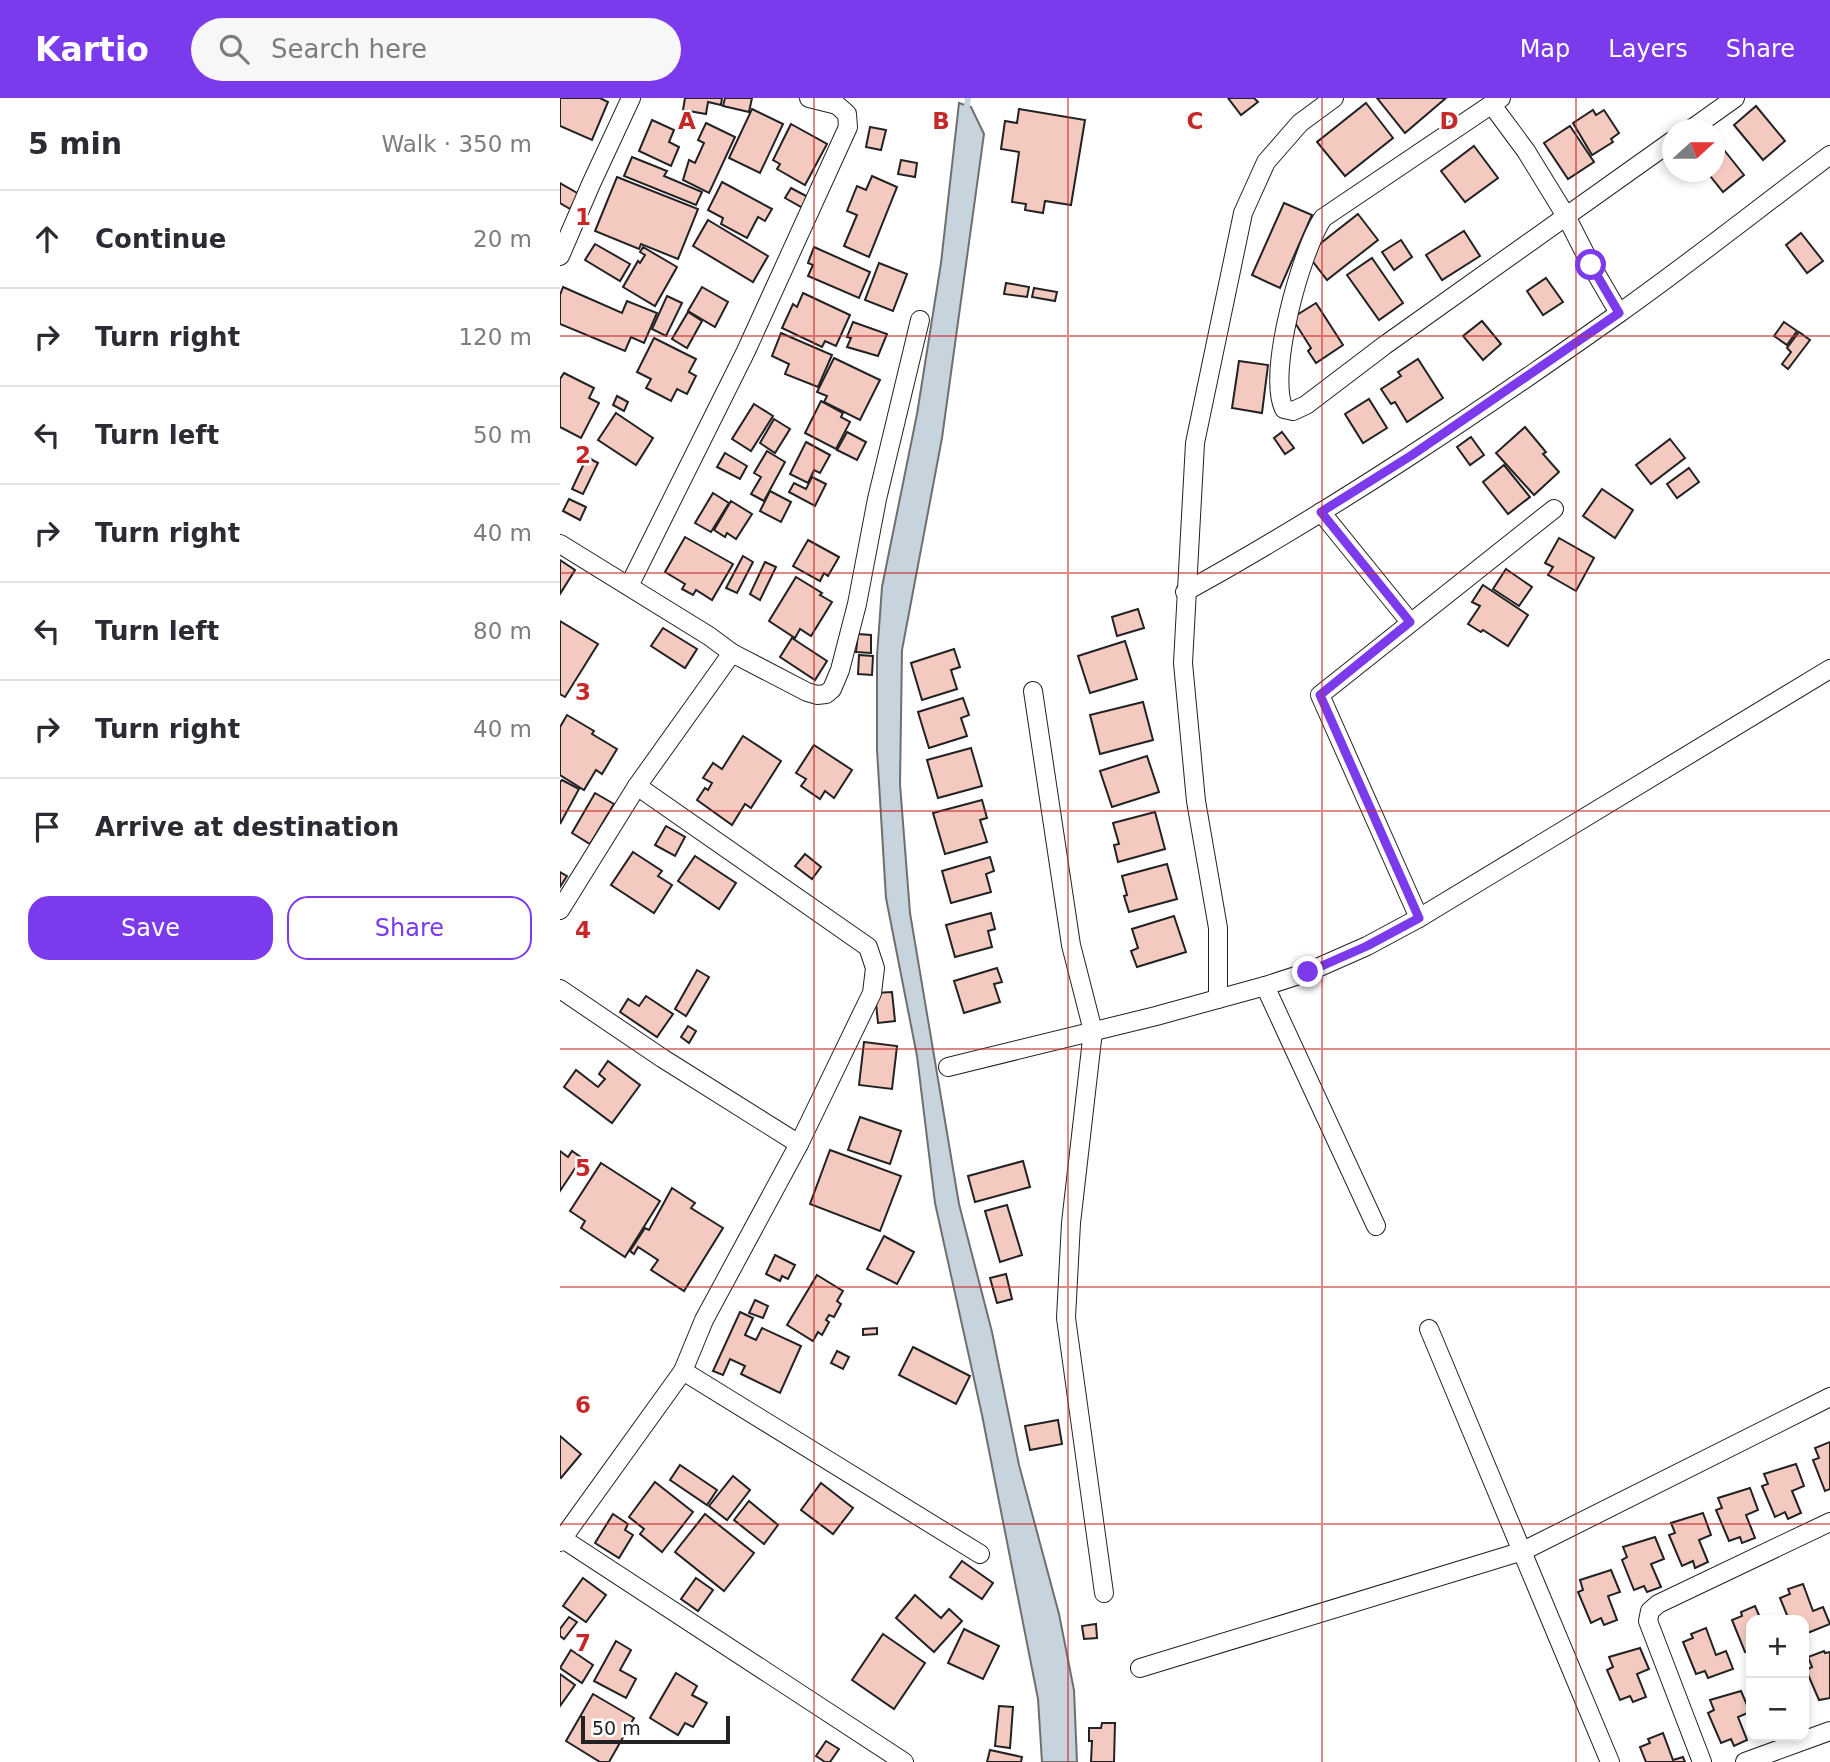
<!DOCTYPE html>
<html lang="en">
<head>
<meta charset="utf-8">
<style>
	body { margin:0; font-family:"DejaVu Sans",sans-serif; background:#f7f7f7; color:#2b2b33 }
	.controls { position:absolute; right:21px; bottom:21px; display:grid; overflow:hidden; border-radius:14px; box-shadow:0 4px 10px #0003 }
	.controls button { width:63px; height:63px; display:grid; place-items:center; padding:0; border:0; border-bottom:2px solid #e1e1e2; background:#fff; color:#2b2b33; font:35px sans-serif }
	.compass { position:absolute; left:1102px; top:21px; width:63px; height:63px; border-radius:50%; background:#fff; box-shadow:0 4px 10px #0003; rotate:69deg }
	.scale { position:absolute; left:21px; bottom:18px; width:149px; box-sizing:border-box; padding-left:7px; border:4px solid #222; border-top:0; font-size:19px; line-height:24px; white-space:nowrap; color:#222; -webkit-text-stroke:5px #fff; paint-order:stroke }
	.stop { position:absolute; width:21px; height:21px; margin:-16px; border:5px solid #7c3aed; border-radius:50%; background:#fff }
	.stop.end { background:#7c3aed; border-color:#fff; box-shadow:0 2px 7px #0008 }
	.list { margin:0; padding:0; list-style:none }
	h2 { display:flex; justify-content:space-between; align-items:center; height:91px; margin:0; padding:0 28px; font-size:30px }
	h2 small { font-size:23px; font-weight:400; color:#7c7c81 }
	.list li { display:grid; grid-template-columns:46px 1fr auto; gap:21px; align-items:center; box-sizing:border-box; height:98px; padding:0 28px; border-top:2px solid #e1e1e2 }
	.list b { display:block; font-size:26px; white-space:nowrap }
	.list em { font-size:23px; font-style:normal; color:#7c7c81 }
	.actions { display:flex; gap:14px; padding:21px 28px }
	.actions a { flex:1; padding:16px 0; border:2px solid #7c3aed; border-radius:21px; text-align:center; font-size:24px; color:#7c3aed }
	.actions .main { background:#7c3aed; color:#fff }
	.icon { flex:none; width:38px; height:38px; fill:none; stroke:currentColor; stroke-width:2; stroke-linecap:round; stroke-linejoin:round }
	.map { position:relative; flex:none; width:1270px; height:1664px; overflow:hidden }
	header { display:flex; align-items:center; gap:42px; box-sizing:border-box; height:98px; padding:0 35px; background:#7c3aed; color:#fff }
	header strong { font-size:33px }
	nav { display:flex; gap:38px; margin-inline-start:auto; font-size:24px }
	.search { width:490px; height:63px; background:#f7f7f7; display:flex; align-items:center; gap:18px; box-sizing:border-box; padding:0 24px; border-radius:38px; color:#7c7c81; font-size:26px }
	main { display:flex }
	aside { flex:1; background:#fff }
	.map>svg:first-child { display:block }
	.water { fill:#c7d3dd; stroke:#6f6f6f; stroke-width:2 }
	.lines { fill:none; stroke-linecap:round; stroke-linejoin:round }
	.stream { stroke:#c7d3dd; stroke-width:6 }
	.building { fill:#f3c9c0; stroke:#222; stroke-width:2 }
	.street-casing { stroke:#222; stroke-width:20 }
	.street { stroke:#fff; stroke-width:18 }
	.route { stroke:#7c3aed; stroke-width:9 }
	.grid { fill:none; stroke:#c62828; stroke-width:2; stroke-opacity:0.55 }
	.grid-label { font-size:23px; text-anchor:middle; font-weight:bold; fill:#c62828; stroke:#fff; stroke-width:5; stroke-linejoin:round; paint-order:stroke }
</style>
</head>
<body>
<header>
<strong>Kartio</strong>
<div class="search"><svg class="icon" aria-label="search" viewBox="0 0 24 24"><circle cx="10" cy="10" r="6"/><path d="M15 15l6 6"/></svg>Search here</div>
<nav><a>Map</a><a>Layers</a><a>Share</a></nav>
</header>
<main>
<aside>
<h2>5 min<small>Walk · 350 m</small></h2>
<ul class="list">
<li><svg class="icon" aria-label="ahead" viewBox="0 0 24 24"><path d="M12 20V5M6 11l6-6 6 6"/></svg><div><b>Continue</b></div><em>20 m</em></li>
<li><svg class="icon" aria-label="right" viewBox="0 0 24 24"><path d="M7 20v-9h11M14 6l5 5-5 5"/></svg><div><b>Turn right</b></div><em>120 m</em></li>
<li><svg class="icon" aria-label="left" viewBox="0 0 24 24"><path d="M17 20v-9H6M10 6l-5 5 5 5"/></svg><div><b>Turn left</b></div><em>50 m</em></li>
<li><svg class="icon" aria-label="right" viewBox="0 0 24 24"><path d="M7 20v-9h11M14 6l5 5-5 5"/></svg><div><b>Turn right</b></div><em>40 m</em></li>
<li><svg class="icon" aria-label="left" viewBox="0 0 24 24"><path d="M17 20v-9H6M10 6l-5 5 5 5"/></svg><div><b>Turn left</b></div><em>80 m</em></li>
<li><svg class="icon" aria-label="right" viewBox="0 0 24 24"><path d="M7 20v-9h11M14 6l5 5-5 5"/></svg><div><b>Turn right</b></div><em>40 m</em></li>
<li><svg class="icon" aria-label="arrive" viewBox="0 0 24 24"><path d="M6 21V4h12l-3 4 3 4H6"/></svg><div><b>Arrive at destination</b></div></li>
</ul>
<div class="actions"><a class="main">Save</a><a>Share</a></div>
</aside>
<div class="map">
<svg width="1270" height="1664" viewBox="0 0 1270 1664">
	<rect width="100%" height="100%" fill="#fff"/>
	<path class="water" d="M399,5L411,9L424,36L382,340L342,552L340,686L350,815L399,1106L432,1234L459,1367L499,1516L514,1592L517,1664H482L478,1601L422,1317L375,1105L357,958L326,800L317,652V558L322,489L357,316L381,165Z"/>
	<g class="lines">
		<path class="stream" d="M406,16L408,0"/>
	</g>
	<g class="building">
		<path d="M0,0H40L48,4L32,42L0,28Z"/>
		<path d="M125,0H162L161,7L148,4L146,16L123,12Z"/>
		<path d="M165,0H192L189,14L163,8Z"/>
		<path d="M668,0H694L698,4L681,17Z"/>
		<path d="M817,0H886L845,35Z"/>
		<path d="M806,5L833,40L785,78L757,44Z"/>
		<path d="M1196,8L1225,43L1203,62L1174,27Z"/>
		<path d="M192,11L223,26L200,75L169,60Z"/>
		<path d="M459,11L525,22L511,107L485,103L483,115L465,112L466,106L452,104L459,54L441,51L445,23L457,25Z"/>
		<path d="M1033,12L1036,17L1044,12L1059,35L1051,41L1053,44L1032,57L1013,25Z"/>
		<path d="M92,22L114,32L109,44L119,49L111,68L79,53Z"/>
		<path d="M146,25L175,39L149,95L123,82L129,62L135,65L144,45L138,42Z"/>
		<path d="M231,26L267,46L245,87L217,71L220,66L213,62Z"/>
		<path d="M1010,28L1034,64L1008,81L984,45Z"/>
		<path d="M310,29L326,32L321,52L306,49Z"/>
		<path d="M1156,42L1184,77L1163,94L1147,74H1154Z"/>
		<path d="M914,48L938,80L905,104L881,73Z"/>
		<path d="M72,59L107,73L104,78L142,94L136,107L64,78Z"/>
		<path d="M341,62L357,65L355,79L338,76Z"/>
		<path d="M312,78L337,89L309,159L284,148L297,117L287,113L297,88L306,92Z"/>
		<path d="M57,79L138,111L118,161L81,146L79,151L35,133Z"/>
		<path d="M162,84L212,111L205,123L198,119L187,140L161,126L163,120L148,112Z"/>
		<path d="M0,85L19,96L10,111L0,105Z"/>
		<path d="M231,90L248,99L243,110L225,100Z"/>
		<path d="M724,105L752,117L720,190L692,177Z"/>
		<path d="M798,116L818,142L767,182L747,156Z"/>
		<path d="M148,122L208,158L193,184L133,148Z"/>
		<path d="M904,133L920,158L882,182L866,157Z"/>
		<path d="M1241,135L1263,163L1247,175L1226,147Z"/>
		<path d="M841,142L852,159L834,172L822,154Z"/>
		<path d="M35,146L70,166L60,183L25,162Z"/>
		<path d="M83,149L117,169L95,208L63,189L78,163L80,165L85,157L80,154Z"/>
		<path d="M254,149L310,174L299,200L248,178L253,167L248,165Z"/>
		<path d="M812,160L843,205L819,222L787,177Z"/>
		<path d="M319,165L347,176L333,213L305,202Z"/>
		<path d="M986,180L1003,204L983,217L967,193Z"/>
		<path d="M446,185L469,189L467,199L444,196Z"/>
		<path d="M3,189L62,215L67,203L97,215L84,245L71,239L65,253L0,226V197Z"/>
		<path d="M142,189L168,204L155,229L128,213Z"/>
		<path d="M474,190L497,194L495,203L472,199Z"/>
		<path d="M243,195L290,217L276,248L265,243L262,249L222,230L233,206L237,209Z"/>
		<path d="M107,198L122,205L106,238L92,231Z"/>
		<path d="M756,205L783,247L756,265L748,253L751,250L732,220Z"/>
		<path d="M128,214L142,223L127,250L112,241Z"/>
		<path d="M922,223L941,246L923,262L903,238Z"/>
		<path d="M293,224L327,236L318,258L287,249L291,240L287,239Z"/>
		<path d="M1224,224L1237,233L1227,247L1214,238Z"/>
		<path d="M1239,234L1250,242L1228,271L1222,266L1231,254L1227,250Z"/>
		<path d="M221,235L272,257L258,289L225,276L229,266L212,258Z"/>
		<path d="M94,240L136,261L129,274L136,278L127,296L117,291L111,303L86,290L91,281L77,274Z"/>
		<path d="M274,260L320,282L300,322L264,304L267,298L257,294Z"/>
		<path d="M858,261L883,300L847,324L835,304L831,306L821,291L841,278L838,274Z"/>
		<path d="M679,263L708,267L702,315L672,310Z"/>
		<path d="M4,275L34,290L29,300L39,305L21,340L0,329V281Z"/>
		<path d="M57,298L68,304L64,313L53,307Z"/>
		<path d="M809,301L827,330L803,345L785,316Z"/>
		<path d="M261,303L283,315L281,319L290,324L276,351L245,335Z"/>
		<path d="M194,306L213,318L191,353L172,341Z"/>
		<path d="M56,315L93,340L76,367L38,342Z"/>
		<path d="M214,321L230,331L215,355L200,345Z"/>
		<path d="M965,329L986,354L983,356L999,374L974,397L936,355Z"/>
		<path d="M287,334L306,344L297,362L277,352Z"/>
		<path d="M722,334L734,350L725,356L714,340Z"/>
		<path d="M911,339L924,357L910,367L897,349Z"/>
		<path d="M1110,341L1125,360L1091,386L1076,367Z"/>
		<path d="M246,344L270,357L260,375L254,372L248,385L230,376Z"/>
		<path d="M207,353L225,364L204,403L191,396L201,379L194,375Z"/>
		<path d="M165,355L187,368L180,381L157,369Z"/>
		<path d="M27,359L38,365L23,396L12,391Z"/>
		<path d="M944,367L970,399L948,416L923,384Z"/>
		<path d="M1129,370L1139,384L1117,400L1107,386Z"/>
		<path d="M252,379L266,386L255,408L229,394L234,385L246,391Z"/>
		<path d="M1042,391L1073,412L1055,440L1023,418Z"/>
		<path d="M210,393L231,404L221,424L200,413Z"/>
		<path d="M153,395L169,405L151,434L135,425Z"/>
		<path d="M9,401L26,409L20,422L3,413Z"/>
		<path d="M171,403L192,416L176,441L167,435L165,439L154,432Z"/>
		<path d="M125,439L173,466L152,502L136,492L133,497L122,491L125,486L105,474Z"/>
		<path d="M999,440L1034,460L1016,493L988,477L993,469L985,465Z"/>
		<path d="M248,442L279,459L268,478L264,475L260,483L233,468Z"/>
		<path d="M183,458L193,464L177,495L166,490Z"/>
		<path d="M0,462L15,472L0,496Z"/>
		<path d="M205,464L216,469L200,502L190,496Z"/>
		<path d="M946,471L972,489L959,508L933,491Z"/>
		<path d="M236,479L262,495L260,497L272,504L251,538L240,531L235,540L209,523Z"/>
		<path d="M923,487L968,517L948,548L923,532L921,534L908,526L920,508L912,504Z"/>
		<path d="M578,511L584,530L557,538L552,519Z"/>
		<path d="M0,523L38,546L5,599L0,596Z"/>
		<path d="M103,530L137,551L125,570L91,548Z"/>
		<path d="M298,536L311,537V555L296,554Z"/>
		<path d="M232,540L267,563L255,582L220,559Z"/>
		<path d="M565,543L577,581L530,595L518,558Z"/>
		<path d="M394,551L400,569L391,572L397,591L362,602L351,565Z"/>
		<path d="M299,557L313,558L312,577L298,576Z"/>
		<path d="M403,600L409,617L401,620L407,638L369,650L358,614Z"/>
		<path d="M583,604L593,642L540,656L530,617Z"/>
		<path d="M7,617L34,633L32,636L57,651L42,676L36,672L24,692L0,677V629Z"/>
		<path d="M183,638L221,663L191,710L185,706L172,727L137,702L145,690L148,692L152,685L143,680L153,665L162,671Z"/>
		<path d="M254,647L292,672L274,700L265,693L260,701L241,688L246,681L236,675Z"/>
		<path d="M411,650L422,688L378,700L367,662Z"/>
		<path d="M587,658L599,694L552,709L540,673Z"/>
		<path d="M2,682L19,691L0,726V684Z"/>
		<path d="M35,695L54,706L30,746L12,735Z"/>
		<path d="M422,702L427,720L420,722L427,744L385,756L373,715Z"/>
		<path d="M595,714L605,751L558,764L554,747L559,746L553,725Z"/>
		<path d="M106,728L125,739L115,758L95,747Z"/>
		<path d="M73,754L102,773L98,778L112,787L94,815L51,787Z"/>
		<path d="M245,756L261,769L252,781L235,768Z"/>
		<path d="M135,758L176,785L159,811L118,783Z"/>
		<path d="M430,759L434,773L426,776L431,794L391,805L382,773Z"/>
		<path d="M607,766L617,801L569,814L564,798L567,797L562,778Z"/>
		<path d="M0,774L7,778L0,789Z"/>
		<path d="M431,815L435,831L428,833L432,849L395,859L386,827Z"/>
		<path d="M614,818L626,854L577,869L571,853L578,850L572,831Z"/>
		<path d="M437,870L442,884L434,886L440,904L404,915L394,883Z"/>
		<path d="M137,872L149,879L126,918L115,911Z"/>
		<path d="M332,894L335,923L318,925L315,895Z"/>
		<path d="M86,898L113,916L97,939L60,914L68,901L79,908Z"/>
		<path d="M128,928L136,933L129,945L121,939Z"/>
		<path d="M304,944L337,948L332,991L299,987Z"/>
		<path d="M48,963L80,987L52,1025L4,989L16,972L38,989L45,981L39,976Z"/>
		<path d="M300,1019L341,1033L330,1066L288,1052Z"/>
		<path d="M270,1052L341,1078L320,1133L250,1106Z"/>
		<path d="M0,1053L8,1059L12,1053L22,1060L0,1093Z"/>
		<path d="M463,1063L470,1089L415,1104L408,1078Z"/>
		<path d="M41,1065L100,1103L65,1159L21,1130L25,1123L10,1113Z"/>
		<path d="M112,1090L135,1105L131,1110L163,1130L124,1193L91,1172L98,1162L78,1149L74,1156L70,1153L85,1130L89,1132Z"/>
		<path d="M447,1107L462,1157L440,1164L425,1113Z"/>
		<path d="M324,1138L354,1154L337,1186L307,1171Z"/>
		<path d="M215,1157L235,1167L228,1181L222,1178L220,1183L206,1176Z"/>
		<path d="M446,1176L452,1201L437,1205L430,1180Z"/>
		<path d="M257,1177L283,1193L277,1203L281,1206L274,1219L269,1217L266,1222L269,1224L262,1237L258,1234L253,1243L227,1227Z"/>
		<path d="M195,1202L208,1208L203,1220L189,1215Z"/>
		<path d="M180,1214L193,1220L185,1237L196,1242L202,1230L241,1248L220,1295L181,1276L185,1268L170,1261L163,1277L153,1273Z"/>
		<path d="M317,1230V1236L303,1237V1231Z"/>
		<path d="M353,1249L410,1278L396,1306L339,1277Z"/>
		<path d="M277,1253L289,1259L283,1271L271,1265Z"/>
		<path d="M498,1322L502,1346L470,1352L465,1328Z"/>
		<path d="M0,1338L21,1356L1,1380L0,1379Z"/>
		<path d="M1270,1344V1391L1265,1393L1253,1362L1259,1360L1255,1350Z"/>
		<path d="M1236,1366L1244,1388L1232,1393L1241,1415L1228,1421L1225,1414L1215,1419L1202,1388L1208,1386L1204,1376Z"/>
		<path d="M120,1367L157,1392L147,1407L110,1382Z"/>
		<path d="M173,1378L190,1392L167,1422L149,1408Z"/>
		<path d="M95,1384L133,1414L102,1454L80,1436L84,1431L69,1419Z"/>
		<path d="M261,1385L293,1410L273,1436L241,1412Z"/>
		<path d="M1190,1390L1198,1412L1186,1417L1195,1440L1182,1445L1180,1439L1169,1443L1156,1412L1162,1410L1158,1400Z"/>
		<path d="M189,1403L218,1427L204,1446L174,1422Z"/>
		<path d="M1143,1415L1151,1437L1139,1442L1148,1464L1135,1470L1133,1463L1122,1468L1109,1437L1115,1435L1111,1425Z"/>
		<path d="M53,1416L68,1426L65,1432L73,1437L59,1460L35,1445Z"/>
		<path d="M145,1416L194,1455L164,1493L115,1454Z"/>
		<path d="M1095,1439L1104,1461L1091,1466L1101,1489L1087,1494L1084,1488L1074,1492L1062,1462L1067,1459L1063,1449Z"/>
		<path d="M402,1463L433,1485L422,1501L390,1479Z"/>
		<path d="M1051,1472L1060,1494L1048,1498L1057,1522L1044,1527L1041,1520L1031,1525L1018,1494L1023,1492L1020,1482Z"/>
		<path d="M23,1480L46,1497L26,1524L3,1508Z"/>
		<path d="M136,1480L153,1492L138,1513L121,1501Z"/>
		<path d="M1243,1486L1253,1513L1263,1509L1270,1526L1245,1536L1244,1522H1229L1220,1500L1230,1496L1228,1491Z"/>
		<path d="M355,1497L381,1520L389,1511L402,1523L374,1554L336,1520Z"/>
		<path d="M1195,1508L1201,1522H1191V1552L1185,1554L1172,1522L1182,1518L1181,1514Z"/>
		<path d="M9,1519L17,1524L4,1541L0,1538V1531Z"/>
		<path d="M536,1526L537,1540L524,1541L522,1528Z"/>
		<path d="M1146,1530L1156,1557L1166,1553L1173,1571L1148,1580L1145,1573L1136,1576L1123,1544L1133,1540L1131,1536Z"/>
		<path d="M404,1531L439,1548L423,1581L388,1565Z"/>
		<path d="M323,1536L365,1565L334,1611L292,1582Z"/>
		<path d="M56,1543L71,1552L60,1572L76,1581L66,1600L34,1583Z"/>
		<path d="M1080,1550L1089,1571L1077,1576L1086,1599L1073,1604L1070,1598L1060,1602L1047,1572L1053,1569L1049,1559Z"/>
		<path d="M11,1552L33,1567L22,1585L0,1570Z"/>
		<path d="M1264,1553L1265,1555L1270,1554V1600L1259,1602L1246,1572L1252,1569L1248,1559Z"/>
		<path d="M116,1575L137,1588L132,1597L147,1605L133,1629L125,1625L118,1637L90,1620Z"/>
		<path d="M0,1576L15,1587L0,1608Z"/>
		<path d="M1181,1593L1190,1614L1178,1619L1187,1642L1174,1648L1171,1641L1161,1645L1148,1615L1154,1612L1150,1602Z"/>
		<path d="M33,1596L74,1620L49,1664H40L6,1643Z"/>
		<path d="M439,1608L453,1609L450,1650L435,1648Z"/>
		<path d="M542,1625H555L554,1664H531L532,1643H529V1630H541Z"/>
		<path d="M1103,1635L1113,1662L1123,1659L1125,1664H1086L1080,1649L1090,1645L1088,1641Z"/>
		<path d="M266,1643L279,1651L270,1664H265L256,1658Z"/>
		<path d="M430,1652L462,1659L461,1664H427Z"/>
	</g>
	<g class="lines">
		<defs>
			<g id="street">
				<path d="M941,0L763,120C741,153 707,275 724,311L733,313L746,307L825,247L1112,43"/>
				<path d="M932,7L966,53L1006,118L1031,167L1059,215"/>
				<path d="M1130,32L1175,0"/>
				<path d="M0,158L31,86L71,0"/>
				<path d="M761,414L850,524"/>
				<path d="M0,446L149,538L172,555L247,594L257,597L266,596L272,591L280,572L297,506L317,401L360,222"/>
				<path d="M69,488L186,253L288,29L287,16L277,7L249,0"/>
				<path d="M625,494C775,411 918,315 1058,216C1130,165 1199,110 1270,57"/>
				<path d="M473,593L511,847L533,933L511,1125L506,1220L544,1495"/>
				<path d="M0,812L77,688L172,555"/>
				<path d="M859,820L760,597L994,411"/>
				<path d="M705,888L816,1128"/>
				<path d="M0,891L102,960L239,1046"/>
				<path d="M658,901V830L636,703L623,565L635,345L683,115L706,64L740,25L774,0"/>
				<path d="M388,969L596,918L705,888L748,874L807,848L859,820L1270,571"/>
				<path d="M869,1231L1050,1664"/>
				<path d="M123,1273L420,1456"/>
				<path d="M0,1439L344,1664"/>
				<path d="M0,1444L123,1273L144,1222L239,1046L312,895L315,870L308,849L77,688"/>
				<path d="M580,1570L963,1453L1270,1299"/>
				<path d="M1142,1664L1088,1523L1090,1513L1098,1506L1270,1424"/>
				<path d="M1185,1664L1270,1633"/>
			</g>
		</defs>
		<use href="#street" class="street-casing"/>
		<use href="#street" class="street"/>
	</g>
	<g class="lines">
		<path class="route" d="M748,874L807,848L859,820L760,597L850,524L761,414L852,357L1059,215L1031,167"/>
	</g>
	<path class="grid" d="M254,0V1664M508,0V1664M762,0V1664M1016,0V1664M0,238H1270M0,475H1270M0,713H1270M0,951H1270M0,1189H1270M0,1426H1270"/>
	<g class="grid-label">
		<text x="127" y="31">A</text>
		<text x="381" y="31">B</text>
		<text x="635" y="31">C</text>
		<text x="889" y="31">D</text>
		<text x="23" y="127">1</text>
		<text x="23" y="365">2</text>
		<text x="23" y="602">3</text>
		<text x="23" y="840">4</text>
		<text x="23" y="1078">5</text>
		<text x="23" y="1315">6</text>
		<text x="23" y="1553">7</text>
	</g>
</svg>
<div class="controls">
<button>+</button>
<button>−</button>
</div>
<svg class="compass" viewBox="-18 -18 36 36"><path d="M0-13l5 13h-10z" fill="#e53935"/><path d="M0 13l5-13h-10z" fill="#7c7c81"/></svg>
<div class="scale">50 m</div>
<div class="stop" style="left:1031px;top:167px"></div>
<div class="stop end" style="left:748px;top:874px"></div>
</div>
</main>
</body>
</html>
